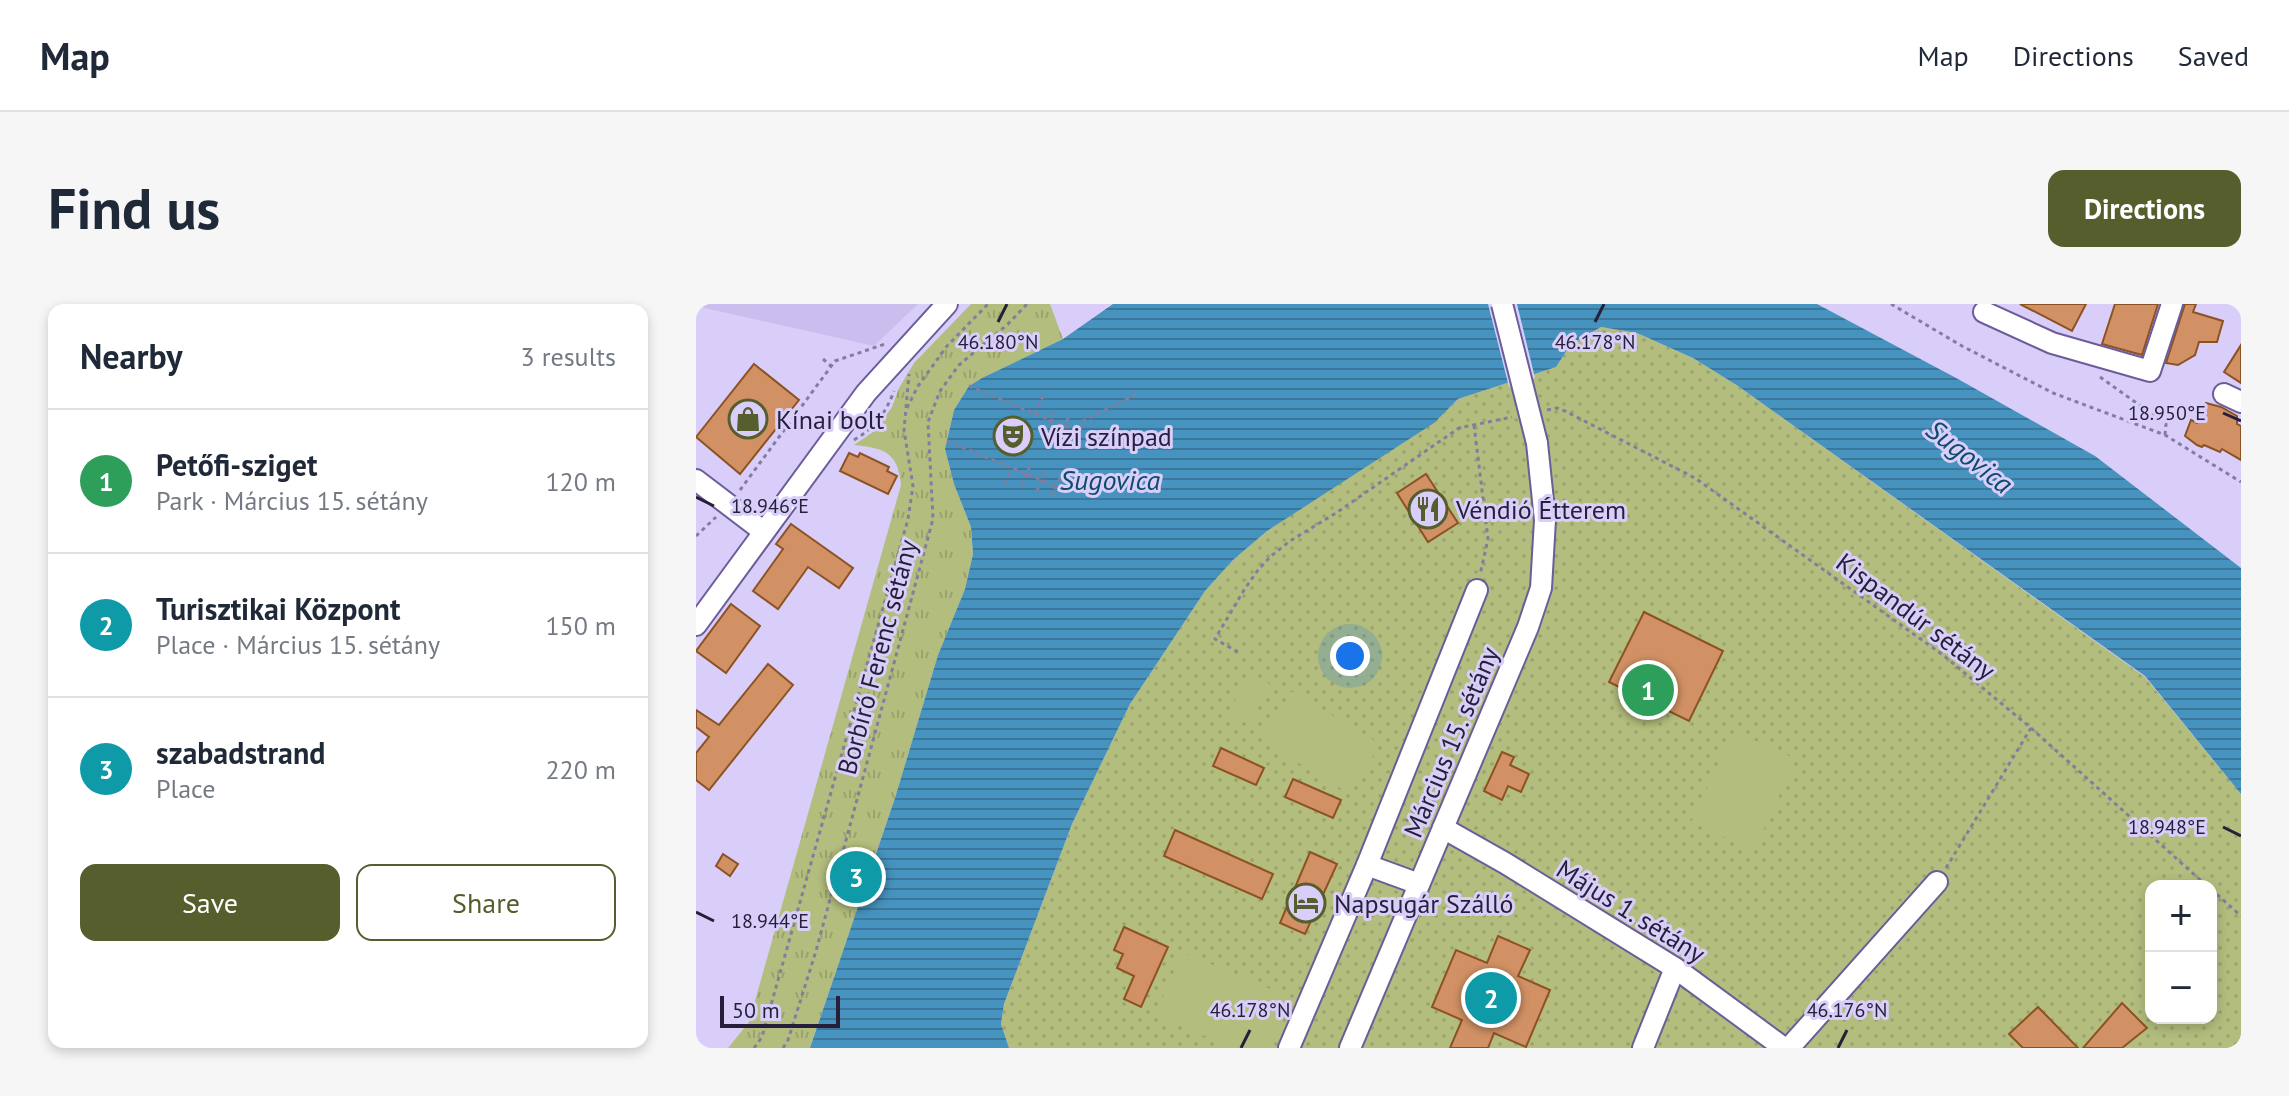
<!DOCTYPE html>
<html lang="en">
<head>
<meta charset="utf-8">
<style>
	body { margin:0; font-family:"PT Sans",sans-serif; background:#f6f6f7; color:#1f2937 }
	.controls { position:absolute; right:24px; bottom:24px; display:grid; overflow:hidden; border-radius:16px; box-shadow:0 4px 12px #0003 }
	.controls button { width:72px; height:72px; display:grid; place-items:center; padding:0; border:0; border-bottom:2px solid #e0e1e3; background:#fff; color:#1f2937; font:40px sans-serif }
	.scale { position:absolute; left:24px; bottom:20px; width:120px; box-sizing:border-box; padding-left:8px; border:4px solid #271f3a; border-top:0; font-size:22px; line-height:28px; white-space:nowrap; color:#271f3a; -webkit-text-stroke:6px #d8cef9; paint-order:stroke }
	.you { position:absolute; left:654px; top:352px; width:28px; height:28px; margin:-20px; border:6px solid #fff; border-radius:50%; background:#1a73e8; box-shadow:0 0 0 12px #1a73e833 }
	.badge { display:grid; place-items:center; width:52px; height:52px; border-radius:50%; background:#575e2d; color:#fff; font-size:26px; font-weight:700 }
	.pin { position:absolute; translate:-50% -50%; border:4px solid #fff; box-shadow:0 2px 8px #0006 }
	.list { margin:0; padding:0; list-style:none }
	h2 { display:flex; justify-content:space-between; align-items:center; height:104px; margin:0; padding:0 32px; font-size:34px }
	h2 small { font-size:26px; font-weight:400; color:#747a83 }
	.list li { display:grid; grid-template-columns:52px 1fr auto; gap:24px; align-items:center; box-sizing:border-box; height:144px; padding:0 32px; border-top:2px solid #e0e1e3 }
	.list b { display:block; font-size:30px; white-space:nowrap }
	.list p { margin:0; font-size:26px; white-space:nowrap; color:#747a83 }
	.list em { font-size:26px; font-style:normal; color:#747a83 }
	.actions { display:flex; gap:16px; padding:24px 32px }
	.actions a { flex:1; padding:18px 0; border:2px solid #575e2d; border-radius:16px; text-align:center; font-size:28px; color:#575e2d }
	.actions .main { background:#575e2d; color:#fff }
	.map { position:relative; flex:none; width:1545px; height:744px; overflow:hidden; border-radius:16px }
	header { display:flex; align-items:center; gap:48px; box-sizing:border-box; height:112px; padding:0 40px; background:#fff; border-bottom:2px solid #e0e1e3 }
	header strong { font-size:38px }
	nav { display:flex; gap:44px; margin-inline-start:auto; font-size:28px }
	.intro { display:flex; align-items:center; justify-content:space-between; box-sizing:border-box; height:192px; padding:0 48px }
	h1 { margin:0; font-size:56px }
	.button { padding:20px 36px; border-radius:16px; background:#575e2d; color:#fff; font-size:28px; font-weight:700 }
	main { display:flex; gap:48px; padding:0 48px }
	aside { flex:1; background:#fff; border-radius:16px; box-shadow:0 4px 12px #0003 }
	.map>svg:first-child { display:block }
	.built { fill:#c9beed }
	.grass { fill:url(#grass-tufts) }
	.park { fill:url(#park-dots); fill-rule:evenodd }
	.pitch { fill:#b3bd7d }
	.water { fill:url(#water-rules) }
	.pier { fill:#d8cef9 }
	.building { fill:#d19164; stroke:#8d5224; stroke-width:2 }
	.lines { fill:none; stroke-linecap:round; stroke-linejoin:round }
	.minor-casing { stroke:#6d5c9a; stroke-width:24 }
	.path { stroke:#857c9f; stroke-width:3; stroke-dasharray:4 4; stroke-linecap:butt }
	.minor { stroke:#fff; stroke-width:20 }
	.minor-bridge-casing { stroke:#6d5c9a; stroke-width:24; stroke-linecap:butt }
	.minor-bridge { stroke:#fff; stroke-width:20 }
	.ticks { fill:none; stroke:#271f3a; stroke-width:3 }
	.labels { text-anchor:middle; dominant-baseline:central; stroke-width:6; stroke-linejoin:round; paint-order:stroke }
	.poi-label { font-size:26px; fill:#271f3a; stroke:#d8cef9; text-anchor:start }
	.street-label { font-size:26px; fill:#271f3a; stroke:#d8cef9 }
	.water-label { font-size:28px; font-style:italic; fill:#0e4c6a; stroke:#d8cef9 }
	.ticks-label { font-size:20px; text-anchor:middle; fill:#271f3a; stroke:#d8cef9; stroke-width:6; stroke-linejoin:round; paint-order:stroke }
</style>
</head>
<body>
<header>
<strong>Map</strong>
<nav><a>Map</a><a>Directions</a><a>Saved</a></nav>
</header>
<div class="intro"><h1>Find us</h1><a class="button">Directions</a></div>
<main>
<aside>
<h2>Nearby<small>3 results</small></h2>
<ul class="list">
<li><span class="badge" style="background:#2e9e5b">1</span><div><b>Petőfi-sziget</b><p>Park · Március 15. sétány</p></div><em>120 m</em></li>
<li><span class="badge" style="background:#0f9aa8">2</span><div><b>Turisztikai Központ</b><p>Place · Március 15. sétány</p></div><em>150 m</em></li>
<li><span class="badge" style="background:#0f9aa8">3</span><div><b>szabadstrand</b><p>Place</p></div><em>220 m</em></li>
</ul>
<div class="actions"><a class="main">Save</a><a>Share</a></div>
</aside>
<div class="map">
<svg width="1545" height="744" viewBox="0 0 1545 744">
	<defs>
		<pattern id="grass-tufts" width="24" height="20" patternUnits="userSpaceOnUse" patternTransform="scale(2)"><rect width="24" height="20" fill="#b3bd7d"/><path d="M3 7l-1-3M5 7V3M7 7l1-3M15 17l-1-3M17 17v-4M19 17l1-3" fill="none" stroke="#9aa26d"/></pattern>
		<pattern id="park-dots" width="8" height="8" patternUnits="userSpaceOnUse" patternTransform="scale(2)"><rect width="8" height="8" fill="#b3bd7d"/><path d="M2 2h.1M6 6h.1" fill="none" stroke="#9aa26d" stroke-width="1.8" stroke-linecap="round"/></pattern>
		<pattern id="water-rules" width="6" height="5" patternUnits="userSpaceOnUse" patternTransform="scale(2)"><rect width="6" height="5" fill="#4593be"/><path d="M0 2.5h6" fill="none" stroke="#3a779b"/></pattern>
	</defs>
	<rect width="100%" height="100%" fill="#d8cef9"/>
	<path class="built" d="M0,0H222L178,42L0,2Z"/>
	<path class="grass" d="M275,0H354L367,35L286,74L273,82L258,106L249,145L258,180L275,223L277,250L269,285L242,351L199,494L114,744H32L53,718L205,181C202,148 188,144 158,141L180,126L196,103L203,84L218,59Z"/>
	<path class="park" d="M905,23L941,29L997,54L1042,82L1449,373L1545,490V744H313L305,720L308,700L376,520L434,400L509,287L537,256L571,227L754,103L762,95L860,63L875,40ZM1455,582H1515V714H1455Z"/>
	<g class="pitch">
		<path d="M552,369L574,380L554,421L532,411Z"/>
		<path d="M596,387L684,440L654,490L565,436Z"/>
		<path d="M1038,427L1100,455L1058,547L995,518Z"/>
		<path d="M486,648L596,694L575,744H537L459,711Z"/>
	</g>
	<path class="water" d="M417,0H1121L1262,75L1399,152L1545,264V490L1449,372L1042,82L997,54L941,29L905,23L875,40L860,63L762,95L738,119L571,227L537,256L509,287L434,400L376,520L308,700L305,720L313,744H114L199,494L242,351L269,285L277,250L275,223L258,180L249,145L258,106L273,82L286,74L367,35Z"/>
	<path class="pier" d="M792,0H821L839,74L813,83Z"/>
	<g class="building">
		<path d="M1324,0H1390L1376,27Z"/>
		<path d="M1419,0H1462L1446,51L1406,40Z"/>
		<path d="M1489,0H1500L1497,8L1527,17L1521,38H1503L1499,51L1482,61L1470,59Z"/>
		<path d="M1545,41V79L1528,68Z"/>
		<path d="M58,60L103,96L44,170L0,133Z"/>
		<path d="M1510,99L1525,103L1541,112V120L1545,122V156L1526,145L1524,148L1508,141L1506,143L1501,141L1489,132L1495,116L1501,119Z"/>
		<path d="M153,149L162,153L164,149L193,163L191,167L201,172L192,190L144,167Z"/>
		<path d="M730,170L762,219L732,238L701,189Z"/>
		<path d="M95,220L157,264L143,284L112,263L82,305L57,287L87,245L80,240Z"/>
		<path d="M35,300L64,322L30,369L0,347Z"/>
		<path d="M948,308L1027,347L993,417L913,378Z"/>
		<path d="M72,360L97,381L13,486L0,476V449L13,433L0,423V406L23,421Z"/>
		<path d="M525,444L568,464L560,481L517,462Z"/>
		<path d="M806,448L818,453L814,461L833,470L825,488L812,482L806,496L788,487Z"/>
		<path d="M597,475L645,496L637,514L589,493Z"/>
		<path d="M479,526L577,570L566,595L468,552Z"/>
		<path d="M614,548L641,560L609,630L584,619Z"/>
		<path d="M27,550L42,560L34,572L20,562Z"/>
		<path d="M428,623L472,643L445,703L428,695L438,672L421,664L427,650L418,646Z"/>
		<path d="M802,632L834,646L822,672L854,686L830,743L798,729L792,744H754L766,716L736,703L760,646L791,659Z"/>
		<path d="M1426,699L1451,724L1426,744H1387Z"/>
		<path d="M1342,703L1382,744H1327L1313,730Z"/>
	</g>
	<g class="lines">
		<defs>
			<g id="minor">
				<path d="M1288,8L1356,39L1454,67L1476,0"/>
				<path d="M1528,90L1545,98"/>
				<path d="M0,176L67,227"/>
				<path d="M0,321L170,89L251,0"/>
				<path d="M747,524L809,559L979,664L1088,744"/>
				<path d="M671,561L723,580"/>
				<path d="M593,744L671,561L781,286"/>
				<path d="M654,744L832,323L845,284L849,216L841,139"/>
				<path d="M947,744L979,664"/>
				<path d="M1093,744L1241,578"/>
			</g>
		</defs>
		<use href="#minor" class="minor-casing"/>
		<g class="path">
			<path d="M1195,0L1266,42L1357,89L1469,131L1545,178"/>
			<path d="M127,55L135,62"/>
			<path d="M1404,73L1470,120L1469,131"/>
			<path d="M273,82L383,128"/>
			<path d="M211,104L222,82L251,42L292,0"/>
			<path d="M851,106L861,104L869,107L999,174L1247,351L1335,424L1511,582"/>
			<path d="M339,110L347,92"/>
			<path d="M778,121L792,235L784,271"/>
			<path d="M349,127L359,105"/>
			<path d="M364,131L373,112"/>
			<path d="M158,136C178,124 190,109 198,87"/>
			<path d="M251,137L360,182"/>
			<path d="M378,140L387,117L443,89"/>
			<path d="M309,180L315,165"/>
			<path d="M326,181L335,159"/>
			<path d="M44,186L139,57L189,40L191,42"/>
			<path d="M341,187L350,165"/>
			<path d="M355,192L365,172"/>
			<path d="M0,232L20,213"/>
			<path d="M542,348L519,335L548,286L562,266L575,252L594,237L640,209L763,124L816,113"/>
			<path d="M710,517L739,496"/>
			<path d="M1250,564L1335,424"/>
			<path d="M1515,585L1545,612"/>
			<path d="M58,744L66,733L212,215L217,182L208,126L213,70"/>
			<path d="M87,744L92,736L120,647L237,215L232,118L244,87L263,61L312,20L331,0"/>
		</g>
		<use href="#minor" class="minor"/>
		<defs>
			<path id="minor-bridge" d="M806,0L841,139"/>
		</defs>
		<use href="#minor-bridge" class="minor-bridge-casing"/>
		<use href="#minor-bridge" class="minor-bridge"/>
	</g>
	<path class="ticks" d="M302,18L311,0M899,18L908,0M1527,109L1545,117M0,193L18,202M1527,523L1545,532M0,608L18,617M545,744L554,726M1142,744L1151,726"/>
	<defs>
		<symbol id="shop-ring" viewBox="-11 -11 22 22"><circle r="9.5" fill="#d8cef9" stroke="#575e2d" stroke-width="1.5"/><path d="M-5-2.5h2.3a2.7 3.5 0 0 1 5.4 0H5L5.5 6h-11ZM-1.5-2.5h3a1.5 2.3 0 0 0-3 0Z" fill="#575e2d"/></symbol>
		<symbol id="theatre-ring" viewBox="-11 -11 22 22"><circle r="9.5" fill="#d8cef9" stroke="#575e2d" stroke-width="1.5"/><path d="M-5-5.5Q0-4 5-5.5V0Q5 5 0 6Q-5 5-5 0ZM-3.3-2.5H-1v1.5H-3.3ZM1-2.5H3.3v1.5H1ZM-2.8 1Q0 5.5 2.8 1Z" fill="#575e2d"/></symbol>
		<symbol id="restaurant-ring" viewBox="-11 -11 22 22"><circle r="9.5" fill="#d8cef9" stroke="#575e2d" stroke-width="1.5"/><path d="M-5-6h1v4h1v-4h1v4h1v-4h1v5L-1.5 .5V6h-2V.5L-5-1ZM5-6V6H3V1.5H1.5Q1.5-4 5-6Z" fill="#575e2d"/></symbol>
		<symbol id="hotel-ring" viewBox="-11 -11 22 22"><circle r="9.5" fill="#d8cef9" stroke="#575e2d" stroke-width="1.5"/><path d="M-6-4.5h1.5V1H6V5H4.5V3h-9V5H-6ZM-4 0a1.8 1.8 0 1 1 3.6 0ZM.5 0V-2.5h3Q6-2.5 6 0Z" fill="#575e2d"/></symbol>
	</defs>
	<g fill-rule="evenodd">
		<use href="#shop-ring" x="30" y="93" width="44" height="44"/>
		<use href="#theatre-ring" x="295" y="110" width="44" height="44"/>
		<use href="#restaurant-ring" x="710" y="183" width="44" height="44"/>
		<use href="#hotel-ring" x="588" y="577" width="44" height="44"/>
	</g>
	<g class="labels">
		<g class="poi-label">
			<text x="80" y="115">Kínai bolt</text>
			<text x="345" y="132">Vízi színpad</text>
			<text x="760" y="205">Véndió Étterem</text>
			<text x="638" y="599">Napsugár Szálló</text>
		</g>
		<g class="street-label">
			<text transform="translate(1220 312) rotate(37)">Kispandúr sétány</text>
			<text transform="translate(181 353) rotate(-75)">Borbíró Ferenc sétány</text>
			<text transform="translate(755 438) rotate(-67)">Március 15. sétány</text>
			<text transform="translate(935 607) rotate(32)">Május 1. sétány</text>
		</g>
		<g class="water-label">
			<text transform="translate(1274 152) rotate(38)">Sugovica</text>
			<text x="414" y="175">Sugovica</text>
		</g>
	</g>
	<g class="ticks-label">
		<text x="302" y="45">46.180°N</text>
		<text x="899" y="45">46.178°N</text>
		<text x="1471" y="116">18.950°E</text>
		<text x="74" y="209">18.946°E</text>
		<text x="1471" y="530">18.948°E</text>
		<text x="74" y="624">18.944°E</text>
		<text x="554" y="713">46.178°N</text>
		<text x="1151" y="713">46.176°N</text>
	</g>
</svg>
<div class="controls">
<button>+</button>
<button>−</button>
</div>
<div class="scale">50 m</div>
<div class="you"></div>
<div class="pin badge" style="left:952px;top:386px;background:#2e9e5b">1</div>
<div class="pin badge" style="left:795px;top:694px;background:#0f9aa8">2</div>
<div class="pin badge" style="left:160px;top:573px;background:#0f9aa8">3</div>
</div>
</main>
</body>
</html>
